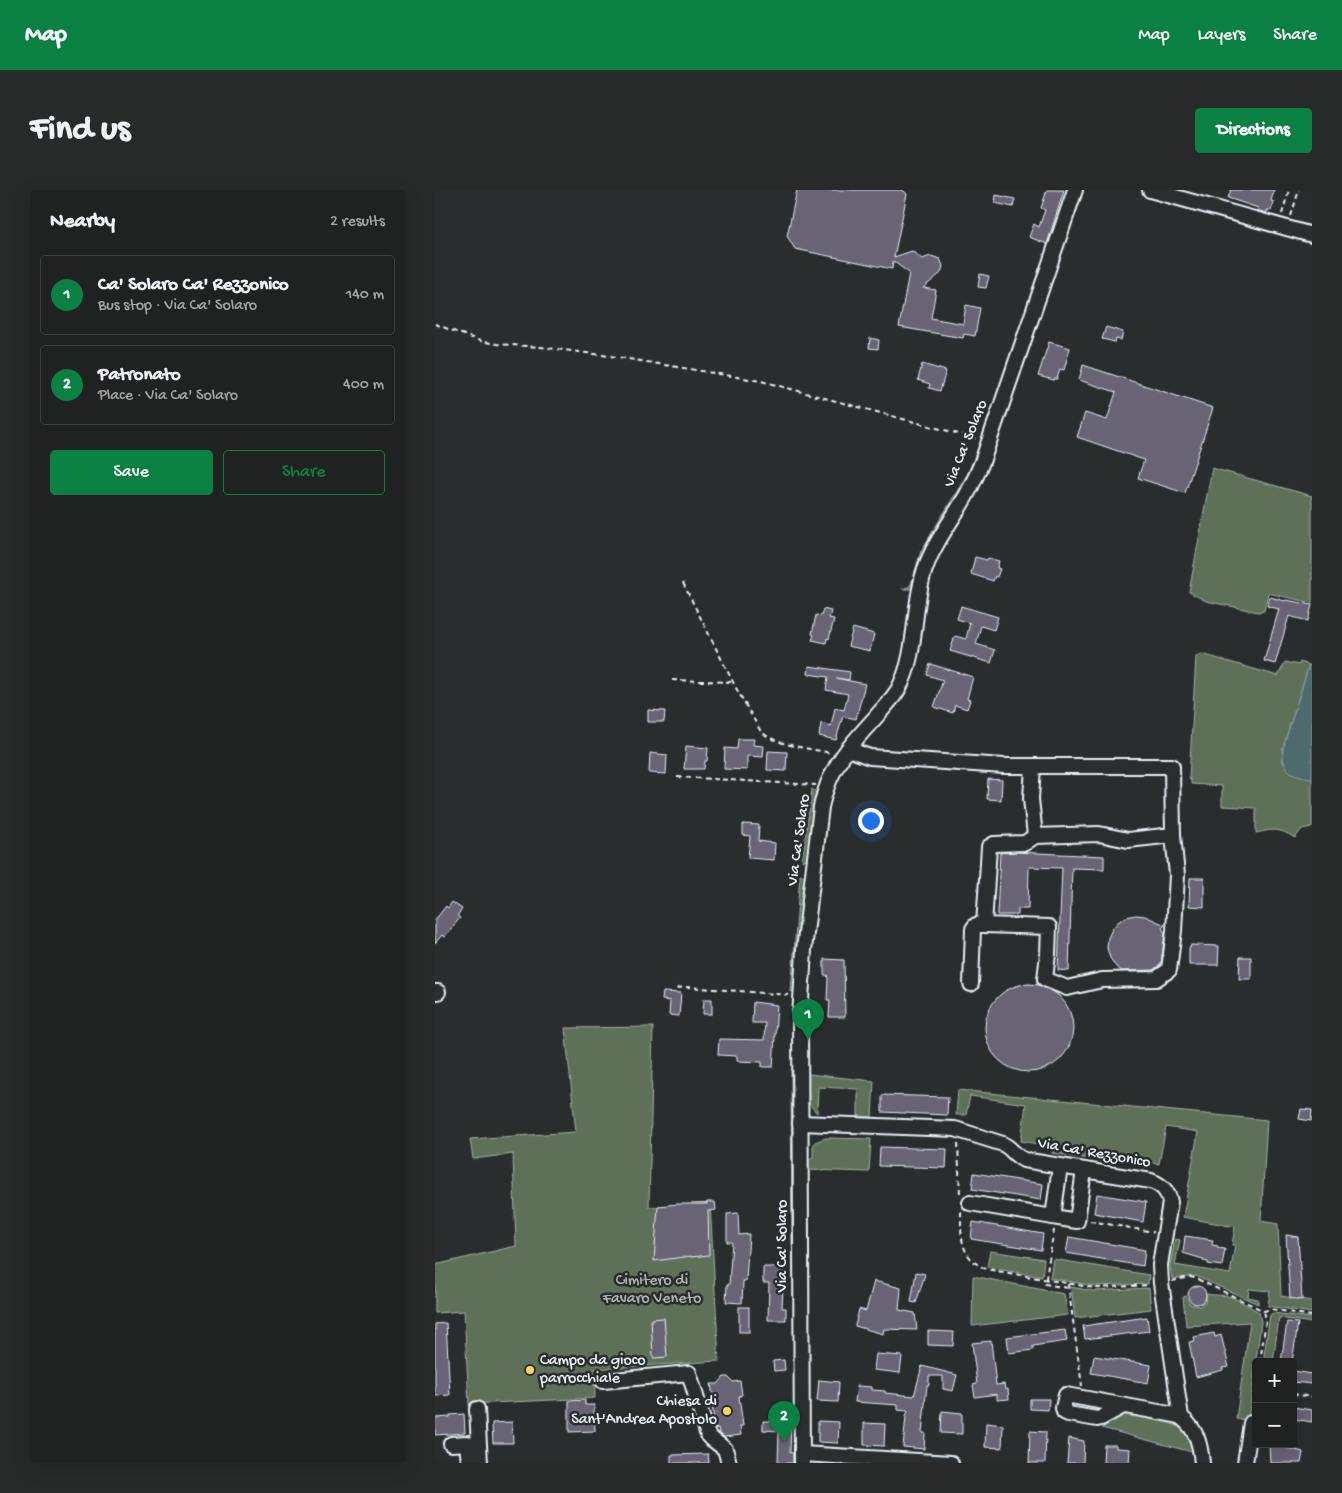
<!DOCTYPE html>
<html lang="en">
<head>
<meta charset="utf-8">
<style>
	body { margin:0; font-family:"Gochi Hand",sans-serif; background:#282a2a; color:#f1f3f6 }
	.controls { position:absolute; right:15px; bottom:15px; display:grid; overflow:hidden; border-radius:5px; box-shadow:0 5px 20px #0002 }
	.controls button { width:45px; height:45px; display:grid; place-items:center; padding:0; border:0; border-bottom:1px solid #3d3f40; background:#202222; color:#f1f3f6; font:25px sans-serif }
	.you { position:absolute; left:435px; top:630px; width:18px; height:18px; margin:-12px; border:4px solid #fff; border-radius:50%; background:#1a73e8; box-shadow:0 0 0 8px #1a73e833 }
	.badge { display:grid; place-items:center; width:32px; height:32px; border-radius:50%; background:#0b8043; color:#fff; font-size:16px; font-weight:700 }
	.pin { position:absolute; translate:-50% -41px; filter:drop-shadow(0 1px 2px #0008) }
	.pin::after { content:''; position:absolute; top:26px; width:18px; height:15px; background:inherit; clip-path:polygon(0 0,100% 0,50% 100%) }
	.list { margin:0; padding:0; list-style:none }
	h2 { display:flex; justify-content:space-between; align-items:center; height:65px; margin:0; padding:0 20px; font-size:21px }
	h2 small { font-size:16px; font-weight:400; color:#a2a4a5 }
	.list li { display:grid; grid-template-columns:32px 1fr auto; gap:15px; align-items:center; box-sizing:border-box; height:80px; margin:0 10px 10px; padding:0 10px; border:1px solid #3d3f40; border-radius:5px }
	.list b { display:block; font-size:19px; white-space:nowrap }
	.list p { margin:0; font-size:16px; white-space:nowrap; color:#a2a4a5 }
	.list em { font-size:16px; font-style:normal; color:#a2a4a5 }
	.actions { display:flex; gap:10px; padding:15px 20px }
	.actions a { flex:1; padding:11px 0; border:1px solid #0b8043; border-radius:5px; text-align:center; font-size:18px; color:#0b8043 }
	.actions .main { background:#0b8043; color:#fff }
	.map { position:relative; flex:none; width:877px; height:1273px; overflow:hidden; border-radius:5px }
	header { display:flex; align-items:center; gap:30px; box-sizing:border-box; height:70px; padding:0 25px; background:#0b8043; color:#fff }
	header strong { font-size:24px }
	nav { display:flex; gap:28px; margin-inline-start:auto; font-size:18px }
	.intro { display:flex; align-items:center; justify-content:space-between; box-sizing:border-box; height:120px; padding:0 30px }
	h1 { margin:0; font-size:35px }
	.button { padding:12px 22px; border-radius:5px; background:#0b8043; color:#fff; font-size:18px; font-weight:700 }
	main { display:flex; gap:30px; padding:0 30px }
	aside { flex:1; background:#202222; border-radius:5px; box-shadow:0 5px 20px #0002 }
	.map>svg:first-child { display:block }
	.green { fill:#5e7059; stroke:#a3b0a8 }
	.water { fill:#4d6b6e; stroke:#8ba1a5 }
	.building { fill:#676375; stroke:#e8f1f8 }
	.lines { fill:none; stroke-linecap:round; stroke-linejoin:round }
	.minor-casing { stroke:#e8f1f8; stroke-width:18 }
	.path { stroke:#e8f1f8; stroke-width:2; stroke-dasharray:5 4; stroke-linecap:butt }
	.minor { stroke:#2a2d2e; stroke-width:14 }
	.poi-dot { fill:#ffd166; stroke:#2a2d2e; stroke-width:2 }
	.labels { text-anchor:middle; dominant-baseline:central; stroke-width:5; stroke-linejoin:round; paint-order:stroke }
	.street-label { font-size:16px; fill:#e8f1f8; stroke:#2a2d2e }
	.park-label { font-size:16px; fill:#aab7b0; stroke:#2a2d2e }
	.poi-label { font-size:16px; fill:#e8f1f8; stroke:#2a2d2e; text-anchor:start }
</style>
</head>
<body>
<header>
<strong>Map</strong>
<nav><a>Map</a><a>Layers</a><a>Share</a></nav>
</header>
<div class="intro"><h1>Find us</h1><a class="button">Directions</a></div>
<main>
<aside>
<h2>Nearby<small>2 results</small></h2>
<ul class="list">
<li><span class="badge">1</span><div><b>Ca' Solaro Ca' Rezzonico</b><p>Bus stop · Via Ca' Solaro</p></div><em>140 m</em></li>
<li><span class="badge">2</span><div><b>Patronato</b><p>Place · Via Ca' Solaro</p></div><em>400 m</em></li>
</ul>
<div class="actions"><a class="main">Save</a><a>Share</a></div>
</aside>
<div class="map">
<svg width="877" height="1273" viewBox="0 0 877 1273">
	<rect width="100%" height="100%" fill="#2a2d2e"/>
	<filter id="ink" filterUnits="userSpaceOnUse"><feTurbulence type="fractalNoise" baseFrequency=".02" numOctaves="2"/><feDisplacementMap in="SourceGraphic" scale="10" xChannelSelector="R" yChannelSelector="G"/><feConvolveMatrix kernelMatrix="1 2 1 2 8 2 1 2 1" color-interpolation-filters="sRGB"/></filter>
	<g filter="url(#ink)">
		<g class="green">
			<path d="M545,253L548,258L479,395L475,399H467L473,397L476,394L486,361L533,283Z"/>
			<path d="M777,278L877,306V413L833,403L829,421L823,422L771,411L754,402Z"/>
			<path d="M767,464L843,486L850,472L864,475L865,472L874,475L848,558V572L858,583L877,589V637L867,639L860,648C844,638 839,639 821,643V618L787,616V596L756,594V590L754,589L761,466Z"/>
			<path d="M377,599L381,602V607L373,668L367,671Z"/>
			<path d="M365,684L372,687L361,799L356,802Z"/>
			<path d="M218,837L214,1017L275,1013L284,1171L159,1179L160,1208L34,1214L29,1121L0,1123V1075L81,1056L78,964L38,969L35,949L141,942L130,838Z"/>
			<path d="M356,881L359,885L361,1056H357Z"/>
			<path d="M373,884L439,891L437,927L423,926V899L383,897L382,923L374,914Z"/>
			<path d="M523,900L832,930L826,1031L843,1034L846,1106L877,1111V1123L833,1116L835,1101L814,1099L813,1107L823,1109V1114L761,1086L737,1089L735,1075L740,1049L745,1050L740,1075L795,1084L800,1055H797L800,1037L748,1027L763,942L731,937L724,974L682,967L681,973L617,963L618,957L586,951L591,914L535,906L531,925H521Z"/>
			<path d="M391,948L436,949L434,982L372,980V970L378,968V957L380,952Z"/>
			<path d="M555,1061L609,1069L607,1087L552,1077Z"/>
			<path d="M618,1069L714,1085L713,1094L659,1096L615,1088Z"/>
			<path d="M538,1086L629,1104L633,1125L537,1136Z"/>
			<path d="M636,1097L658,1101L714,1098L716,1119L640,1128Z"/>
			<path d="M772,1104C781,1106 788,1104 796,1107C806,1111 815,1117 824,1122L826,1132L813,1230L801,1229L815,1132L751,1136L748,1107L751,1106L755,1114L764,1116L770,1112Z"/>
			<path d="M838,1123L877,1128V1133L844,1128L838,1172H828L835,1125Z"/>
			<path d="M688,1225C700,1227 737,1231 745,1238C753,1244 755,1253 757,1262L667,1238Z"/>
		</g>
		<path class="water" d="M874,475L877,476V589C855,583 847,583 848,558Z"/>
		<g class="building">
			<path d="M362,0H468L472,4L459,67L477,61L487,69L496,66L505,69L508,76L506,83L488,98L501,100L496,128L528,134L531,115L545,118L540,146L529,144L528,148L464,137L474,83L458,71L457,79L360,59L352,46Z"/>
			<path d="M612,0H629L612,54L594,47L599,34L604,37L610,20L606,18Z"/>
			<path d="M796,0H839L836,11L839,12L836,21L832,20V23L822,20L823,18L793,8Z"/>
			<path d="M561,5L580,9L578,17L560,13Z"/>
			<path d="M545,84L554,86L551,98L543,97Z"/>
			<path d="M671,137L688,142L686,150L681,149L680,152L667,149Z"/>
			<path d="M435,148L444,150L443,159L434,158Z"/>
			<path d="M614,152L635,158L629,180L625,179L622,189H619V190L603,186Z"/>
			<path d="M487,174L511,181L505,201L494,198L495,194L483,190Z"/>
			<path d="M648,175L778,218L750,303L703,288L709,270L642,247L650,223L672,230L681,202L644,190Z"/>
			<path d="M540,367L552,370L553,368L564,371L562,378L565,379L562,387L560,386L558,391L536,384Z"/>
			<path d="M835,407L850,411L851,410L877,415L873,431L854,426L840,474L829,471L844,419L832,416Z"/>
			<path d="M526,416L563,427L559,440L546,436L541,454L560,460L556,473L515,461L520,446L531,449L535,433L522,429Z"/>
			<path d="M388,419L396,421L394,428L399,429L394,449L392,448L391,453L377,450L379,445L377,444L381,425L386,426Z"/>
			<path d="M418,438L439,444L435,461L413,456Z"/>
			<path d="M495,474L538,487L532,509L535,510L532,519L520,515L518,523L499,517L508,490L492,485Z"/>
			<path d="M374,476L415,482L414,490L401,488L430,494L421,529L408,526L401,550L384,546L386,533L396,536L400,518L409,520L413,504L391,500L393,487L373,484Z"/>
			<path d="M213,520L230,521L229,532H213Z"/>
			<path d="M303,549H319L318,555L329,556L328,567L312,566V580L289,579L290,558L302,559Z"/>
			<path d="M251,556L273,558L272,571H270L269,579H249Z"/>
			<path d="M333,561L352,562L351,581L332,580Z"/>
			<path d="M215,563L232,565L231,584L214,583Z"/>
			<path d="M553,589L567,590L566,610L552,609Z"/>
			<path d="M308,634L324,635L323,651L340,653L339,670L313,668L315,646L308,645Z"/>
			<path d="M579,662L669,666V679L637,678L634,781L623,780L627,678L594,677L593,719H583V725H562L565,663Z"/>
			<path d="M755,688H769V717L754,716Z"/>
			<path d="M17,712L27,719L22,726L25,728L9,747L7,745L0,753V730L11,716L13,718Z"/>
			<path d="M701,725L710,726L730,735L727,738L730,743L726,774L718,780L687,781L681,777L675,768L672,758L673,748L677,739L683,732L691,727Z"/>
			<path d="M756,755L784,756L783,775H754V758H755Z"/>
			<path d="M805,767H816V789H804Z"/>
			<path d="M389,769L409,770L410,827H394L395,810H392L393,788L392,785H389Z"/>
			<circle cx="594" cy="838" r="44"/>
			<path d="M228,802L246,803L244,826L234,825L235,811L227,810Z"/>
			<path d="M269,809H277V824H268Z"/>
			<path d="M318,812L342,815L338,877H327V872L302,871V866L283,865L284,849L329,850L330,833H317Z"/>
			<path d="M447,905L513,907L512,925L447,922Z"/>
			<path d="M866,919L877,920L876,931L864,929Z"/>
			<path d="M445,957L512,959L511,978L444,976Z"/>
			<path d="M539,983L608,994L606,1010L537,999Z"/>
			<path d="M662,1004L711,1012L708,1032L659,1023Z"/>
			<path d="M272,1012H280L281,1020L273,1021L274,1065L256,1067V1066L219,1071L223,1016L243,1014H272Z"/>
			<path d="M303,1023L304,1045L314,1044L311,1091H308L307,1113L291,1112L292,1095H294L297,1052H292V1024Z"/>
			<path d="M538,1032L608,1044L606,1060L536,1049Z"/>
			<path d="M851,1045L863,1047L867,1110L855,1108Z"/>
			<path d="M750,1046L778,1050L777,1055L783,1056V1058L790,1059L787,1076L773,1074V1072L768,1071V1069L748,1063Z"/>
			<path d="M634,1047L710,1060L708,1076L631,1063Z"/>
			<path d="M328,1077H349L347,1118H351V1130H333L334,1093H328Z"/>
			<path d="M481,1082L490,1084L481,1113L476,1112Z"/>
			<path d="M439,1091L466,1098L464,1120L480,1123L482,1140L449,1139L448,1144L420,1136L424,1119L431,1121Z"/>
			<circle cx="762" cy="1105" r="9"/>
			<rect x="304" y="1117" width="10" height="25"/>
			<path d="M712,1127L714,1141L650,1149L648,1136Z"/>
			<path d="M229,1128L232,1167L218,1168L216,1129Z"/>
			<path d="M852,1132L863,1133L857,1172H846Z"/>
			<path d="M11,1133L15,1205L0,1206V1134Z"/>
			<path d="M630,1140L632,1151L598,1156V1160L574,1163L572,1147Z"/>
			<path d="M493,1141L519,1142L518,1156L493,1155Z"/>
			<path d="M779,1143L780,1147L786,1145L794,1177L787,1178L788,1180L761,1187L754,1152L760,1151L759,1147Z"/>
			<path d="M556,1151L561,1195L569,1194L570,1199H573L574,1209L562,1210V1204L540,1207L538,1195L542,1194L537,1153Z"/>
			<path d="M441,1164L467,1166L465,1183L439,1180Z"/>
			<path d="M659,1166L716,1175L713,1193L656,1183Z"/>
			<path d="M349,1170L350,1180L339,1181L338,1171Z"/>
			<path d="M487,1176L522,1185L518,1201L508,1199V1186H494V1195H492L487,1243H490L489,1259L468,1257L471,1226L473,1221L463,1220V1215L420,1212L422,1196L437,1197V1200L450,1201V1203L479,1206Z"/>
			<path d="M858,1181L877,1184V1194L858,1192Z"/>
			<path d="M289,1187H293L298,1192L305,1191L307,1205L304,1206L308,1236H305L306,1245L289,1247L284,1243L283,1238L280,1239L276,1207H278L276,1194H283Z"/>
			<path d="M384,1190L404,1192L403,1212L382,1211Z"/>
			<path d="M595,1209H614L613,1220L595,1219Z"/>
			<path d="M150,1210V1215H159L160,1241L134,1242V1211Z"/>
			<path d="M858,1217L877,1220V1232L858,1229Z"/>
			<path d="M507,1221L527,1223V1244L506,1243Z"/>
			<path d="M29,1224L30,1243L0,1245V1228L15,1227V1225Z"/>
			<path d="M328,1231L356,1232L355,1263H358V1273H343L344,1241L328,1240Z"/>
			<path d="M383,1231L404,1232L403,1253L383,1252Z"/>
			<path d="M77,1232L78,1253H58L57,1233Z"/>
			<path d="M429,1233L450,1234L449,1256L429,1255Z"/>
			<path d="M551,1233L568,1235L567,1258L550,1257Z"/>
			<path d="M595,1241L611,1242L610,1273H594Z"/>
			<path d="M634,1248L649,1251L648,1273H632Z"/>
			<path d="M834,1254H845V1256L868,1262L866,1273H835Z"/>
			<path d="M669,1255H681V1258L695,1259L694,1273H668Z"/>
			<path d="M273,1264L274,1273H236V1265Z"/>
		</g>
		<g class="lines">
			<defs>
				<g id="minor">
					<path d="M715,0L877,45"/>
					<path d="M413,559L435,567L569,576H737L738,645L693,650L664,644L600,646L596,609L598,576"/>
					<path d="M600,646L590,653L559,654L554,657L549,735L614,737L613,764L610,789L632,798L667,790L721,789L734,780L739,741L742,685L738,645"/>
					<path d="M536,794L538,739L541,735H549"/>
					<path d="M0,802H3"/>
					<path d="M365,933L520,939L568,954C576,958 580,966 589,970L716,991C727,995 733,1001 735,1012L725,1075L726,1093L746,1227C762,1240 765,1253 767,1273"/>
					<path d="M625,976L618,1027L642,1031L649,980"/>
					<path d="M535,1013L618,1027"/>
					<path d="M168,1191L254,1183L273,1246L290,1259L294,1273"/>
					<path d="M688,1216L666,1228L662,1229L633,1224L629,1222L628,1218L631,1205L740,1225L746,1227"/>
					<path d="M42,1219L45,1273"/>
					<path d="M16,1254L32,1253L34,1273"/>
					<path d="M367,1264L516,1273"/>
					<path d="M367,1273L365,827L369,760L386,617C394,578 414,556 440,528C448,518 458,509 464,498C483,462 477,417 490,379C498,356 512,337 525,316C534,302 541,287 547,272L640,0"/>
					<path d="M810,1273L816,1233"/>
				</g>
			</defs>
			<use href="#minor" class="minor-casing"/>
			<g class="path">
				<path d="M847,24L854,0"/>
				<path d="M856,26L864,0"/>
				<path d="M0,134L45,151L62,154L106,157L182,167L326,191L543,249"/>
				<path d="M248,393L301,498L325,540C339,556 375,558 395,563"/>
				<path d="M237,490L298,492"/>
				<path d="M242,587L381,595"/>
				<path d="M242,798L253,797L354,805"/>
				<path d="M523,953L525,1006"/>
				<path d="M526,1021C526,1046 524,1067 551,1079L660,1098L715,1095"/>
				<path d="M655,1031L719,1042"/>
				<path d="M619,1040L610,1094L633,1098"/>
				<path d="M737,1091L755,1087L760,1088L829,1121L836,1119L877,1126"/>
				<path d="M633,1094L647,1196"/>
				<path d="M825,1172L831,1130L829,1121"/>
				<path d="M858,1204L877,1207"/>
				<path d="M818,1222L821,1203"/>
			</g>
			<use href="#minor" class="minor"/>
		</g>
	</g>
	<g class="poi-dot">
		<circle cx="95" cy="1180" r="5"/>
		<circle cx="292" cy="1221" r="5"/>
	</g>
	<g class="labels">
		<g class="street-label">
			<text transform="translate(532 254) rotate(-68)">Via Ca' Solaro</text>
			<text transform="translate(365 650) rotate(-82)">Via Ca' Solaro</text>
			<text transform="translate(659 964) rotate(10)">Via Ca' Rezzonico</text>
			<text transform="translate(348 1056) rotate(-90)">Via Ca' Solaro</text>
		</g>
		<g class="park-label">
			<text x="217" y="1091">Cimitero di<tspan x="217" dy="18">Favaro Veneto</tspan></text>
		</g>
		<g class="poi-label">
			<text x="105" y="1171">Campo da gioco<tspan x="105" dy="18">parrocchiale</tspan></text>
			<text x="282" y="1212" text-anchor="end">Chiesa di<tspan x="282" dy="18">Sant'Andrea Apostolo</tspan></text>
		</g>
	</g>
</svg>
<div class="controls">
<button>+</button>
<button>−</button>
</div>
<div class="you"></div>
<div class="pin badge" style="left:373px;top:850px">1</div>
<div class="pin badge" style="left:349px;top:1252px">2</div>
</div>
</main>
</body>
</html>
